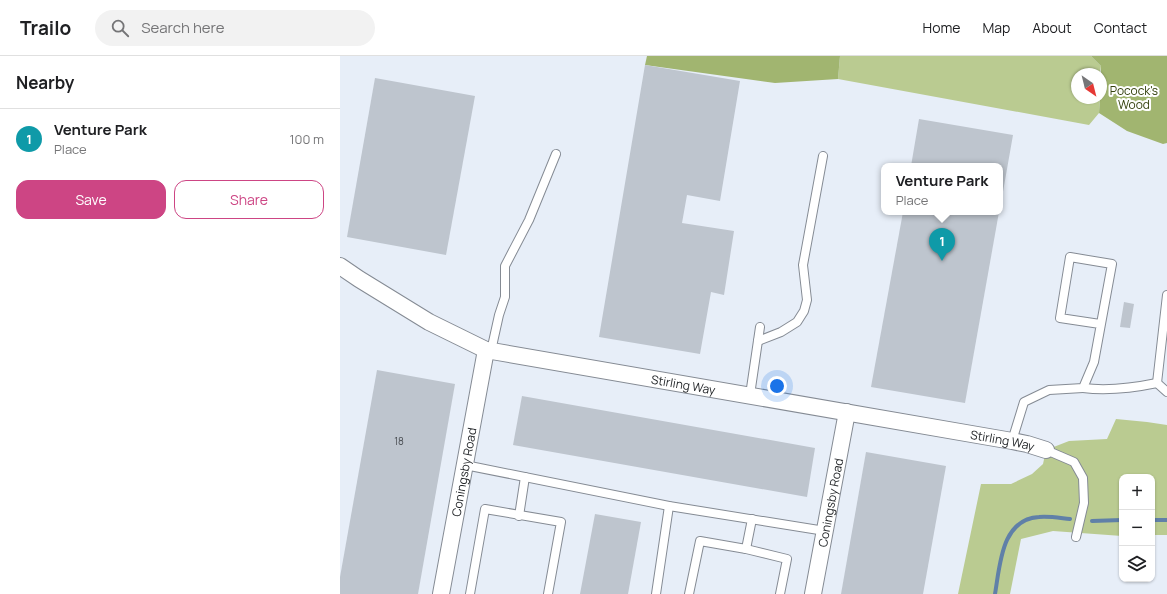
<!DOCTYPE html>
<html lang="en">
<head>
<meta charset="utf-8">
<style>
	body { margin:0; font-family:Manrope,sans-serif; background:#f2f2f2; color:#202124 }
	.controls { position:absolute; right:12px; bottom:12px; display:grid; overflow:hidden; border-radius:8px; box-shadow:0 1px 3px #0004 }
	.controls button { width:36px; height:36px; display:grid; place-items:center; padding:0; border:0; border-bottom:1px solid #e0e0e0; background:#fff; color:#202124; font:20px sans-serif }
	.compass { position:absolute; left:731px; top:12px; width:36px; height:36px; border-radius:50%; background:#fff; box-shadow:0 1px 3px #0004; rotate:145deg }
	.you { position:absolute; left:437px; top:330px; width:14px; height:14px; margin:-10px; border:3px solid #fff; border-radius:50%; background:#1a73e8; box-shadow:0 0 0 6px #1a73e833 }
	.badge { display:grid; place-items:center; width:26px; height:26px; border-radius:50%; background:#cd4584; color:#fff; font-size:13px; font-weight:700 }
	.pin { position:absolute; translate:-50% -33px; filter:drop-shadow(0 1px 2px #0008) }
	.pin::after { content:''; position:absolute; top:21px; width:14px; height:12px; background:inherit; clip-path:polygon(0 0,100% 0,50% 100%) }
	.popup { position:absolute; left:541px; top:107px; width:122px; height:52px; box-sizing:border-box; display:grid; place-content:center; border-radius:8px; background:#fff; filter:drop-shadow(0 1px 3px #0005); font-size:13px; white-space:nowrap; color:#757577 }
	.popup b { font-size:15px; color:#202124 }
	.popup::after { content:''; position:absolute; left:50%; top:100%; margin-left:-8px; border:8px solid transparent; border-top-color:#fff }
	.list { margin:0; padding:0; list-style:none }
	h2 { display:flex; justify-content:space-between; align-items:center; height:52px; margin:0; padding:0 16px; font-size:17px }
	h2 small { font-size:13px; font-weight:400; color:#757577 }
	.list li { display:grid; grid-template-columns:26px 1fr auto; gap:12px; align-items:center; box-sizing:border-box; height:60px; padding:0 16px; border-top:1px solid #e0e0e0 }
	.list b { display:block; font-size:15px; white-space:nowrap }
	.list p { margin:0; font-size:13px; white-space:nowrap; color:#757577 }
	.list em { font-size:13px; font-style:normal; color:#757577 }
	.actions { display:flex; gap:8px; padding:12px 16px }
	.actions a { flex:1; padding:9px 0; border:1px solid #cd4584; border-radius:12px; text-align:center; font-size:14px; color:#cd4584 }
	.actions .main { background:#cd4584; color:#fff }
	.icon { flex:none; width:22px; height:22px; fill:none; stroke:currentColor; stroke-width:2; stroke-linecap:round; stroke-linejoin:round }
	.map { position:relative; flex:none; width:827px; height:538px; overflow:hidden }
	header { display:flex; align-items:center; gap:24px; box-sizing:border-box; height:56px; padding:0 20px; background:#fff; border-bottom:1px solid #e0e0e0 }
	header strong { font-size:19px }
	nav { display:flex; gap:22px; margin-inline-start:auto; font-size:14px }
	.search { width:280px; height:36px; background:#f2f2f2; display:flex; align-items:center; gap:10px; box-sizing:border-box; padding:0 14px; border-radius:22px; color:#757577; font-size:15px }
	main { display:flex }
	aside { flex:1; background:#fff }
	.map>svg:first-child { display:block }
	.green { fill:#bacb91 }
	.forest { fill:#a1b570 }
	.lines { fill:none; stroke-linecap:round; stroke-linejoin:round }
	.stream { stroke:#6080a8; stroke-width:4 }
	.building { fill:#bec5ce }
	.service-casing { stroke:#858b94; stroke-width:10 }
	.minor-casing { stroke:#858b94; stroke-width:18 }
	.service { stroke:#fff; stroke-width:8 }
	.minor { stroke:#fff; stroke-width:16 }
	.labels { text-anchor:middle; dominant-baseline:central; stroke-width:4; stroke-linejoin:round; paint-order:stroke }
	.number-label { font-size:10px; fill:#4a4e53 }
	.park-label { font-size:12px; fill:#36430f; stroke:#fff }
	.street-label { font-size:12px; fill:#24272a; stroke:#fff }
</style>
</head>
<body>
<header>
<strong>Trailo</strong>
<div class="search"><svg class="icon" aria-label="search" viewBox="0 0 24 24"><circle cx="10" cy="10" r="6"/><path d="M15 15l6 6"/></svg>Search here</div>
<nav><a>Home</a><a>Map</a><a>About</a><a>Contact</a></nav>
</header>
<main>
<aside>
<h2>Nearby<small></small></h2>
<ul class="list">
<li><span class="badge" style="background:#0f9aa8">1</span><div><b>Venture Park</b><p>Place</p></div><em>100 m</em></li>
</ul>
<div class="actions"><a class="main">Save</a><a>Share</a></div>
</aside>
<div class="map">
<svg width="827" height="538" viewBox="0 0 827 538">
	<rect width="100%" height="100%" fill="#e7eef8"/>
	<g class="green">
		<path d="M500,0H751L761,10L760,18H737V42H760L759,57L749,69L498,23Z"/>
		<path d="M776,363L807,366L827,369V479H812V421H782V480L713,475L681,483L670,538H618L641,428H671L692,418L703,408L706,394L729,385L767,383Z"/>
	</g>
	<g class="forest">
		<path d="M307,0H500L498,23L435,27L305,9Z"/>
		<path d="M751,0H827V87L823,88L787,75L759,57L760,42H761V10Z"/>
	</g>
	<g class="lines">
		<g class="stream">
			<path d="M812,464H827"/>
			<path d="M752,465L782,464"/>
			<path d="M655,538C660,510 661,463 699,461C709,460 720,462 730,463"/>
		</g>
	</g>
	<g class="building">
		<path d="M305,9L400,25L380,145L347,139L342,167L394,175L384,239L371,236L360,298L259,281Z"/>
		<path d="M35,22L135,40L106,199L7,181Z"/>
		<path d="M579,63L673,79L661,147L660,110H571Z"/>
		<path d="M563,156H659L625,347L531,331Z"/>
		<path d="M784,246L794,248L790,272L780,271Z"/>
		<path d="M37,314L115,328L78,538H0V521Z"/>
		<path d="M182,340L475,392L467,441L173,389Z"/>
		<path d="M526,396L606,410L583,538H501Z"/>
		<path d="M255,458L301,466L288,538H240Z"/>
	</g>
	<g class="lines">
		<defs>
			<g id="service">
				<path d="M418,285L441,276L457,266L464,255L467,244L463,209L483,100"/>
				<path d="M151,295L159,259L165,241V210L189,164L216,98"/>
				<path d="M817,327L827,239"/>
				<path d="M817,327L827,336"/>
				<path d="M743,332C768,335 793,332 817,327"/>
				<path d="M410,339L420,271"/>
				<path d="M672,385L684,346L709,334L743,332L754,306L772,208L730,201L720,262L760,268"/>
				<path d="M706,394L734,406L743,422L744,447L736,481"/>
				<path d="M125,409L329,450L485,475"/>
				<path d="M179,460L185,421"/>
				<path d="M406,493L447,503L440,538"/>
				<path d="M130,538L145,453L221,466L208,538"/>
				<path d="M316,538L329,450"/>
				<path d="M349,538L360,485L406,493L412,463"/>
			</g>
			<g id="minor">
				<path id="s1" d="M0,210L19,223L89,266L146,294L672,385L687,388L706,394"/>
				<path id="s2" d="M101,538L146,294"/>
				<path id="s3" d="M473,538L507,356"/>
			</g>
		</defs>
		<use href="#service" class="service-casing"/>
		<use href="#minor" class="minor-casing"/>
		<use href="#service" class="service"/>
		<use href="#minor" class="minor"/>
	</g>
	<g class="labels">
		<g class="number-label">
			<text x="59" y="385">18</text>
		</g>
		<g class="park-label">
			<text x="794" y="34">Pocock's<tspan x="794" dy="14">Wood</tspan></text>
		</g>
		<g class="street-label">
			<text stroke="none"><textPath href="#s1" startOffset="369">Stirling Way</textPath></text>
			<text stroke="none"><textPath href="#s1" startOffset="693">Stirling Way</textPath></text>
			<text stroke="none"><textPath href="#s2" startOffset="124">Coningsby Road</textPath></text>
			<text stroke="none"><textPath href="#s3" startOffset="93">Coningsby Road</textPath></text>
		</g>
	</g>
</svg>
<div class="controls">
<button>+</button>
<button>−</button>
<button><svg class="icon" aria-label="layers" viewBox="0 0 24 24"><path d="M12 4l9 5-9 5-9-5zM3 14l9 5 9-5"/></svg></button>
</div>
<svg class="compass" viewBox="-18 -18 36 36"><path d="M0-13l5 13h-10z" fill="#e53935"/><path d="M0 13l5-13h-10z" fill="#757577"/></svg>
<div class="you"></div>
<div class="pin badge" style="left:602px;top:205px;background:#0f9aa8">1</div>
<div class="popup"><b>Venture Park</b>Place</div>
</div>
</main>
</body>
</html>
